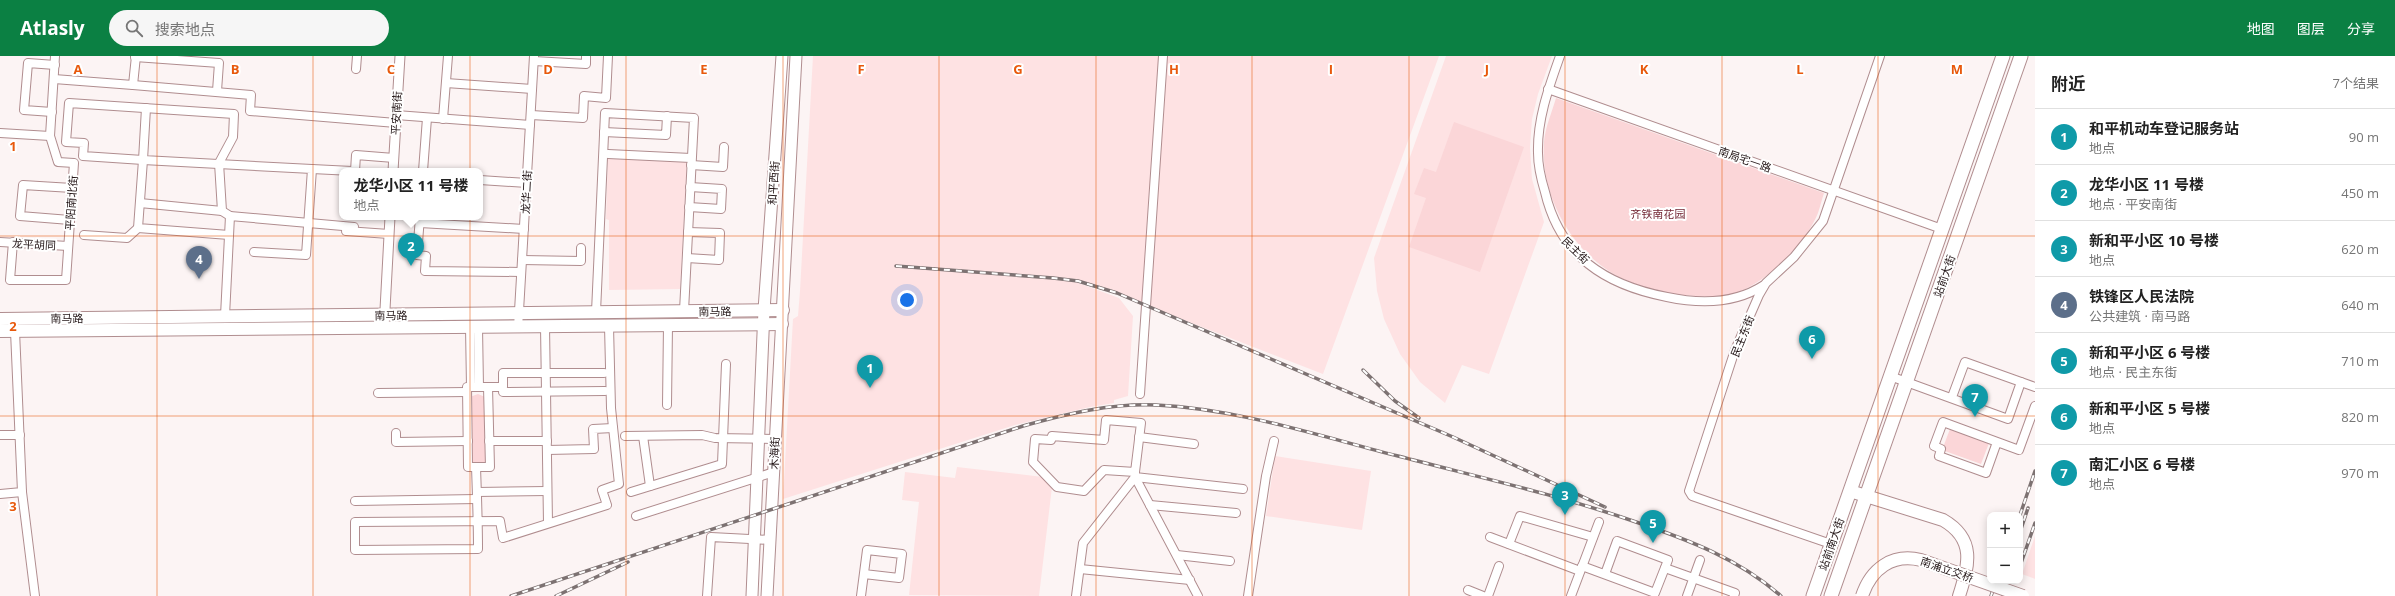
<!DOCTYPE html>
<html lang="zh">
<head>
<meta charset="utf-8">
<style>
	body { margin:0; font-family:"Open Sans","Noto Sans SC",sans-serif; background:#f6f6f6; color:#222 }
	.controls { position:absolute; right:12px; bottom:12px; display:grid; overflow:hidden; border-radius:8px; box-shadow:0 2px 10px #0003 }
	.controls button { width:36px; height:36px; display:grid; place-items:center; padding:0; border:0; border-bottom:1px solid #e0e0e0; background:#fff; color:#222; font:20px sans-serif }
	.you { position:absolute; left:907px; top:244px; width:14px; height:14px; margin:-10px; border:3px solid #fff; border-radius:50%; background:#1a73e8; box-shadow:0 0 0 6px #1a73e833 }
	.badge { display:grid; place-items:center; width:26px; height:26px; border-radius:50%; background:#0b8043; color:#fff; font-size:13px; font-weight:700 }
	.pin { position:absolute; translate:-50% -33px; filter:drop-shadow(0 1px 2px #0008) }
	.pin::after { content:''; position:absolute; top:21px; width:14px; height:12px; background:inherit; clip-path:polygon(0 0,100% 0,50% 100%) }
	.popup { position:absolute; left:339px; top:112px; width:144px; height:52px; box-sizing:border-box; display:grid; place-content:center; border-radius:8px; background:#fff; filter:drop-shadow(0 1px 3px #0005); font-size:13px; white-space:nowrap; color:#767676 }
	.popup b { font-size:15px; color:#222 }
	.popup::after { content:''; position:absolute; left:50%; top:100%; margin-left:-8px; border:8px solid transparent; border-top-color:#fff }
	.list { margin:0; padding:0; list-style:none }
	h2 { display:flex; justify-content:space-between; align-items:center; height:52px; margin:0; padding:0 16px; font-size:17px }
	h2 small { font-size:13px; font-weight:400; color:#767676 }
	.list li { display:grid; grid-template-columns:26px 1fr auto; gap:12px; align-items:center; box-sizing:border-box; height:56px; padding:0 16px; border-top:1px solid #e0e0e0 }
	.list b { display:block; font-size:15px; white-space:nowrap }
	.list p { margin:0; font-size:13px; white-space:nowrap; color:#767676 }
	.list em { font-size:13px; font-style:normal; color:#767676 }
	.icon { flex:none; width:22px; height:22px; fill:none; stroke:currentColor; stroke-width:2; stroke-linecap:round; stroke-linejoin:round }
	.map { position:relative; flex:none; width:2035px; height:540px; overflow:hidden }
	header { display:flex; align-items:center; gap:24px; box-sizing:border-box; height:56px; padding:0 20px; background:#0b8043; color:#fff }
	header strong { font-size:19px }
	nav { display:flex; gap:22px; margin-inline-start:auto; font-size:14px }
	.search { width:280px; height:36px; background:#f6f6f6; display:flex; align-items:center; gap:10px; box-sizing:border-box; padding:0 14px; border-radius:22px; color:#767676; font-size:15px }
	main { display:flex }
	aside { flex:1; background:#fff }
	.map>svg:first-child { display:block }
	.built { fill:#fee2e3 }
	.green { fill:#fbd6d8 }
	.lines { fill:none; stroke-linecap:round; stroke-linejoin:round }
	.minor-casing { stroke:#b08d8f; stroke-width:10 }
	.tertiary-casing { stroke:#b08d8f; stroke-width:11 }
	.secondary-casing { stroke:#b08d8f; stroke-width:13 }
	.primary-casing { stroke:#b08d8f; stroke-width:14 }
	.trunk-casing { stroke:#b08d8f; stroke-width:15 }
	.minor { stroke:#fff; stroke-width:8 }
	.tertiary { stroke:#fff; stroke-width:9 }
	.secondary { stroke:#fff; stroke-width:11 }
	.primary { stroke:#fff; stroke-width:12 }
	.trunk { stroke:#fff; stroke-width:13 }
	.rail-casing { stroke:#7d7272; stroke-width:3.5 }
	.rail { stroke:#fff; stroke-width:2; stroke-dasharray:6; stroke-linecap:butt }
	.primary-bridge-casing { stroke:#b08d8f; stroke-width:14; stroke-linecap:butt }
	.primary-bridge { stroke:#fff; stroke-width:12 }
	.grid { fill:none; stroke:#e8590c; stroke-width:1; stroke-opacity:0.55 }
	.labels { text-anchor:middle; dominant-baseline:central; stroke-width:4; stroke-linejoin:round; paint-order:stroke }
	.street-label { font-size:11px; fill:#211415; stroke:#fff }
	.park-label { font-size:11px; fill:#6d1e2c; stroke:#fff }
	.grid-label { font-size:13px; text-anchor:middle; font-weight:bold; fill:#e8590c; stroke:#fff; stroke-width:4; stroke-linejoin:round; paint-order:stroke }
</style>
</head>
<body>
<header>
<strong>Atlasly</strong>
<div class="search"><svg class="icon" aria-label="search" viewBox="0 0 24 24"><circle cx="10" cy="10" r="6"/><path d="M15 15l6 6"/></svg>搜索地点</div>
<nav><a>地图</a><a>图层</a><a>分享</a></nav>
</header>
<main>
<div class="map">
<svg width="2035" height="540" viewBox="0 0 2035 540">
	<rect width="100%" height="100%" fill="#fcf4f4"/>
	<g class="built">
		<path d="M813,0H1439L1323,318L1117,238L1073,225L1119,242L1133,260L1128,340L1114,344V347L1090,351L1015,369L783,443L793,263L798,260L800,235Z"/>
		<path d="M1446,0H1552L1538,38L1532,63L1530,91L1532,123L1544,166L1489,318L1462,309L1445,347L1420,326L1400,298L1384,263L1377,235L1374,202Z"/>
		<path d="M608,101L687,103L680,233L609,234V164L606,163Z"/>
		<path d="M1275,400L1371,415L1362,474L1266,460Z"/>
		<path d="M957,411L1043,421L1052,431L1039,540L909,539L919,446L902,444L905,416L955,422Z"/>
		<path d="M2035,480V523L2022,518Z"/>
	</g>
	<g class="green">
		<path d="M1556,42L1824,137C1822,143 1820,151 1818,157C1806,188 1762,232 1729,239C1712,242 1692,240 1675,238C1654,234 1630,228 1612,217C1569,191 1540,137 1544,86C1545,72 1552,56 1556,42Z"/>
		<path d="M1454,66L1524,91L1480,216L1409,191L1426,142L1414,138L1424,112L1436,116Z"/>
		<path d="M478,338L485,341L487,405L479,410L471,406L470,341Z"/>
		<path d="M1950,373L1989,387L1981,408L1942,394Z"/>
	</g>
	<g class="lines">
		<defs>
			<g id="minor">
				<path d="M1560,0C1549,31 1537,63 1538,97C1538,110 1541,123 1545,136C1560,200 1605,229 1667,241C1700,248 1735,248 1764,229"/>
				<path d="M135,1L219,7L217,35"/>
				<path d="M534,5L586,8V0"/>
				<path d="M356,13L357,0"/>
				<path d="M54,23L133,29L136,0"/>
				<path d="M446,27L532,33"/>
				<path d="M133,29L251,39L250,55L396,67"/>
				<path d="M1548,33L1942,173"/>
				<path d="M146,52L143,104L312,113L306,199L254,196"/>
				<path d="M52,56L24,54L28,7L55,9"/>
				<path d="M396,59L530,69"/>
				<path d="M531,59L583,62L584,40L606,42L608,0"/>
				<path d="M443,63L448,0"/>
				<path d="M604,76L666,79L667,60"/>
				<path d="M0,77L50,80"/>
				<path d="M608,98L691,102"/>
				<path d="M691,109L723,111L724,91"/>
				<path d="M312,113L352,115"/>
				<path d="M355,115L356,99L394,102"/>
				<path d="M423,115L427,62"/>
				<path d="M480,124L527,127"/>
				<path d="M140,147L222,155"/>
				<path d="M689,151L721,153L722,133L690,131"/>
				<path d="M420,161L417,199L426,200L425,215L521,216"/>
				<path d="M70,164L20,160L23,129L72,132"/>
				<path d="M420,167L524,173"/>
				<path d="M346,175L389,178"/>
				<path d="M84,179L127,182L138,172"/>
				<path d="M229,179L138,172L143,104L83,100L84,87L66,86L69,47L234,58L233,81L219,107L222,155L230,160"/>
				<path d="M0,186L68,190"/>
				<path d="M13,186L10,224H66L74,107L58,106L50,80L55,0"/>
				<path d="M687,202L719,204L720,177L688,176"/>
				<path d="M522,204L581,205V192"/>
				<path d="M596,256L605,57L694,62L684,255"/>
				<path d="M225,260L230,160L354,171"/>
				<path d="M545,270L548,467"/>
				<path d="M470,271L471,331"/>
				<path d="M478,271L479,331"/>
				<path d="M518,272L534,0"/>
				<path d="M1890,320L2008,363L2021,326L1965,306L1952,341"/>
				<path d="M2021,326L2035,331"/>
				<path d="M467,331H488L490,411H468Z"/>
				<path d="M488,331H503V317H604"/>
				<path d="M503,336L605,335"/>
				<path d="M378,337L467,336"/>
				<path d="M1140,338L1163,0"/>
				<path d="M667,349L668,269"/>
				<path d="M396,377V386L468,385"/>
				<path d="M0,379H20"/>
				<path d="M625,380L702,379L715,382L775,383"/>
				<path d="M643,380L650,430"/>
				<path d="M1139,381L1194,388"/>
				<path d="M489,385H547"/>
				<path d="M1997,386L1986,417L1939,400L1941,393L1934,390L1943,366L2019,394L2035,350"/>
				<path d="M547,394L594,393L593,373L613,372"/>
				<path d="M476,411C477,439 478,466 478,493L355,494V466L500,465L503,482L607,449L602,434L619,428L611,352L609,270"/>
				<path d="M1135,416L1104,414L1084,435L1057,431L1033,406L1035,383L1051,384L1052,380L1104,384L1106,364L1141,367L1135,416V421L1243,433"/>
				<path d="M22,436L35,540"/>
				<path d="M477,436L547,435"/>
				<path d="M631,436L722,408L726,308"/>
				<path d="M0,438L22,436L15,275"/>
				<path d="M355,445L477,443"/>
				<path d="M1150,449L1236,457"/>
				<path d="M636,460L774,416"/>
				<path d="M1490,481L1580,515"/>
				<path d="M1509,488L1520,460L1593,481"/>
				<path d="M1831,488L1692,440L1689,435L1735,294L1759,239L1766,227L1794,201L1823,165L1880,0"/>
				<path d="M1177,499L1230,505"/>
				<path d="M1582,510L1655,537L1668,504L1617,485L1605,518"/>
				<path d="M1665,512L1735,537L1734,540"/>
				<path d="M1080,513L1190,524"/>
				<path d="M1468,534L1483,540"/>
				<path d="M707,540L711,481L771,484"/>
				<path d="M861,540L867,494L902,498L899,522L864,518"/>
				<path d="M1076,540L1083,487L1135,421L1198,540"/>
				<path d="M1248,540L1266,420L1274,385"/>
				<path d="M1488,540L1499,510"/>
				<path d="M1571,540L1599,466"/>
				<path d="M1687,540L1700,504"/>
			</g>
			<g id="tertiary">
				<path d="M393,115L400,0"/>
				<path d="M384,272L390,161"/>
			</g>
			<g id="secondary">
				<path d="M752,540L764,254L782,0"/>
				<path d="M767,540L796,0"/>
			</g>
			<g id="primary">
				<path d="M0,263L783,254"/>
				<path d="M0,275L782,268"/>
				<path d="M1850,435L1943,464C1976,483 1969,509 1959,540"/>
			</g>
			<g id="trunk">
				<path d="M1813,540L2003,0"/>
				<path d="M1831,540L2021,0"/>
			</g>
		</defs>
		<use href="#minor" class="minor-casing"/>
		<use href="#tertiary" class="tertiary-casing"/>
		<use href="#secondary" class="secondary-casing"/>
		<use href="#primary" class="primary-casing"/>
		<use href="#trunk" class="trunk-casing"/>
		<use href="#minor" class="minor"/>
		<use href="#tertiary" class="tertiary"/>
		<use href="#secondary" class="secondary"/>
		<use href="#primary" class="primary"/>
		<use href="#trunk" class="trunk"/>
		<defs>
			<g id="rail">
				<path d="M896,210L1053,222L1078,225L1117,237L1453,381L1605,451"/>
				<path d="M1363,314L1395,345L1419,362"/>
				<path d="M2020,459L2035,415"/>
				<path d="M2020,476L2028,452"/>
				<path d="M2020,510L2035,467"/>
				<path d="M511,540L1023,370C1066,358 1111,347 1156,349C1239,353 1319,380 1398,400C1478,421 1559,439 1636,466C1689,484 1739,503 1781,540"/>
				<path d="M556,540L628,506"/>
				<path d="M1991,540L1996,525"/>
				<path d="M2003,540L2008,525"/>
			</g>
		</defs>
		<use href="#rail" class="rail-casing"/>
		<use href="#rail" class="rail"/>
		<defs>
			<path id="primary-bridge" d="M1862,540C1871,513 1892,497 1921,504L2023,540"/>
		</defs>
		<use href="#primary-bridge" class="primary-bridge-casing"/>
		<use href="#primary-bridge" class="primary-bridge"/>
	</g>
	<path class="grid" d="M157,0V540M313,0V540M470,0V540M626,0V540M783,0V540M939,0V540M1096,0V540M1252,0V540M1409,0V540M1565,0V540M1722,0V540M1878,0V540M0,180H2035M0,360H2035"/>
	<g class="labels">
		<g class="street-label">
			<text transform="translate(396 57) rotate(-87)">平安南街</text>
			<text transform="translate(1745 103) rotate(19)">南局宅一路</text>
			<text transform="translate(773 127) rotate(-86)">和平西街</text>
			<text transform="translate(526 136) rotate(-87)">龙华二街</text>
			<text transform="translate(71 147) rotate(-86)">平阳南北街</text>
			<text transform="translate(34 188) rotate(3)">龙平胡同</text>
			<text transform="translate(1576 194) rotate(44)">民主街</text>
			<text transform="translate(1944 220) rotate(-71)">站前大街</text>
			<text transform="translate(715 255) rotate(-1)">南马路</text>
			<text transform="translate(391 259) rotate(-1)">南马路</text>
			<text transform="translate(67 262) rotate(-1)">南马路</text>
			<text transform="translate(1742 280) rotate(-68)">民主东街</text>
			<text transform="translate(774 397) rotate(-88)">木海街</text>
			<text transform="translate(1831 488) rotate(-71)">站前南大街</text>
			<text transform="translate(1947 513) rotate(19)">南浦立交桥</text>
		</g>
		<g class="park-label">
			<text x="1658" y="157">齐铁南花园</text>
		</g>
	</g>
	<g class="grid-label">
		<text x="78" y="18">A</text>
		<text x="235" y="18">B</text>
		<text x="391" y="18">C</text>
		<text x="548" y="18">D</text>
		<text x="704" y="18">E</text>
		<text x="861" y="18">F</text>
		<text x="1018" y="18">G</text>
		<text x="1174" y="18">H</text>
		<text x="1331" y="18">I</text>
		<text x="1487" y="18">J</text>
		<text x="1644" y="18">K</text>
		<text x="1800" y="18">L</text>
		<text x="1957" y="18">M</text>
		<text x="13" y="95">1</text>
		<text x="13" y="275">2</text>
		<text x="13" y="455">3</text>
	</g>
</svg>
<div class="controls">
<button>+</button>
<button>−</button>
</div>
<div class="you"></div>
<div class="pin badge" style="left:870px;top:332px;background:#0f9aa8">1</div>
<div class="pin badge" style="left:411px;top:210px;background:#0f9aa8">2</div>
<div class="popup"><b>龙华小区 11 号楼</b>地点</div>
<div class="pin badge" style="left:1565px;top:459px;background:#0f9aa8">3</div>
<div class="pin badge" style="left:199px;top:223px;background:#5c6f8a">4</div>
<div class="pin badge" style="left:1653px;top:487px;background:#0f9aa8">5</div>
<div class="pin badge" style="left:1812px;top:303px;background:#0f9aa8">6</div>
<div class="pin badge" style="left:1975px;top:361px;background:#0f9aa8">7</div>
</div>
<aside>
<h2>附近<small>7个结果</small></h2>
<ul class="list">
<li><span class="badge" style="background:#0f9aa8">1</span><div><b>和平机动车登记服务站</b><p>地点</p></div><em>90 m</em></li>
<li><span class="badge" style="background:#0f9aa8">2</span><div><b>龙华小区 11 号楼</b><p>地点 · 平安南街</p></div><em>450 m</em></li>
<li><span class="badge" style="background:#0f9aa8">3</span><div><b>新和平小区 10 号楼</b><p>地点</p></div><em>620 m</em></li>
<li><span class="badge" style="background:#5c6f8a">4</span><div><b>铁锋区人民法院</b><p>公共建筑 · 南马路</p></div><em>640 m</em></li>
<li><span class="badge" style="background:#0f9aa8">5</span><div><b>新和平小区 6 号楼</b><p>地点 · 民主东街</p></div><em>710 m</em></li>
<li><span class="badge" style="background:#0f9aa8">6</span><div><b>新和平小区 5 号楼</b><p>地点</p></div><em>820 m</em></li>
<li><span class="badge" style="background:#0f9aa8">7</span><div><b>南汇小区 6 号楼</b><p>地点</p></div><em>970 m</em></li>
</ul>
</aside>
</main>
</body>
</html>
